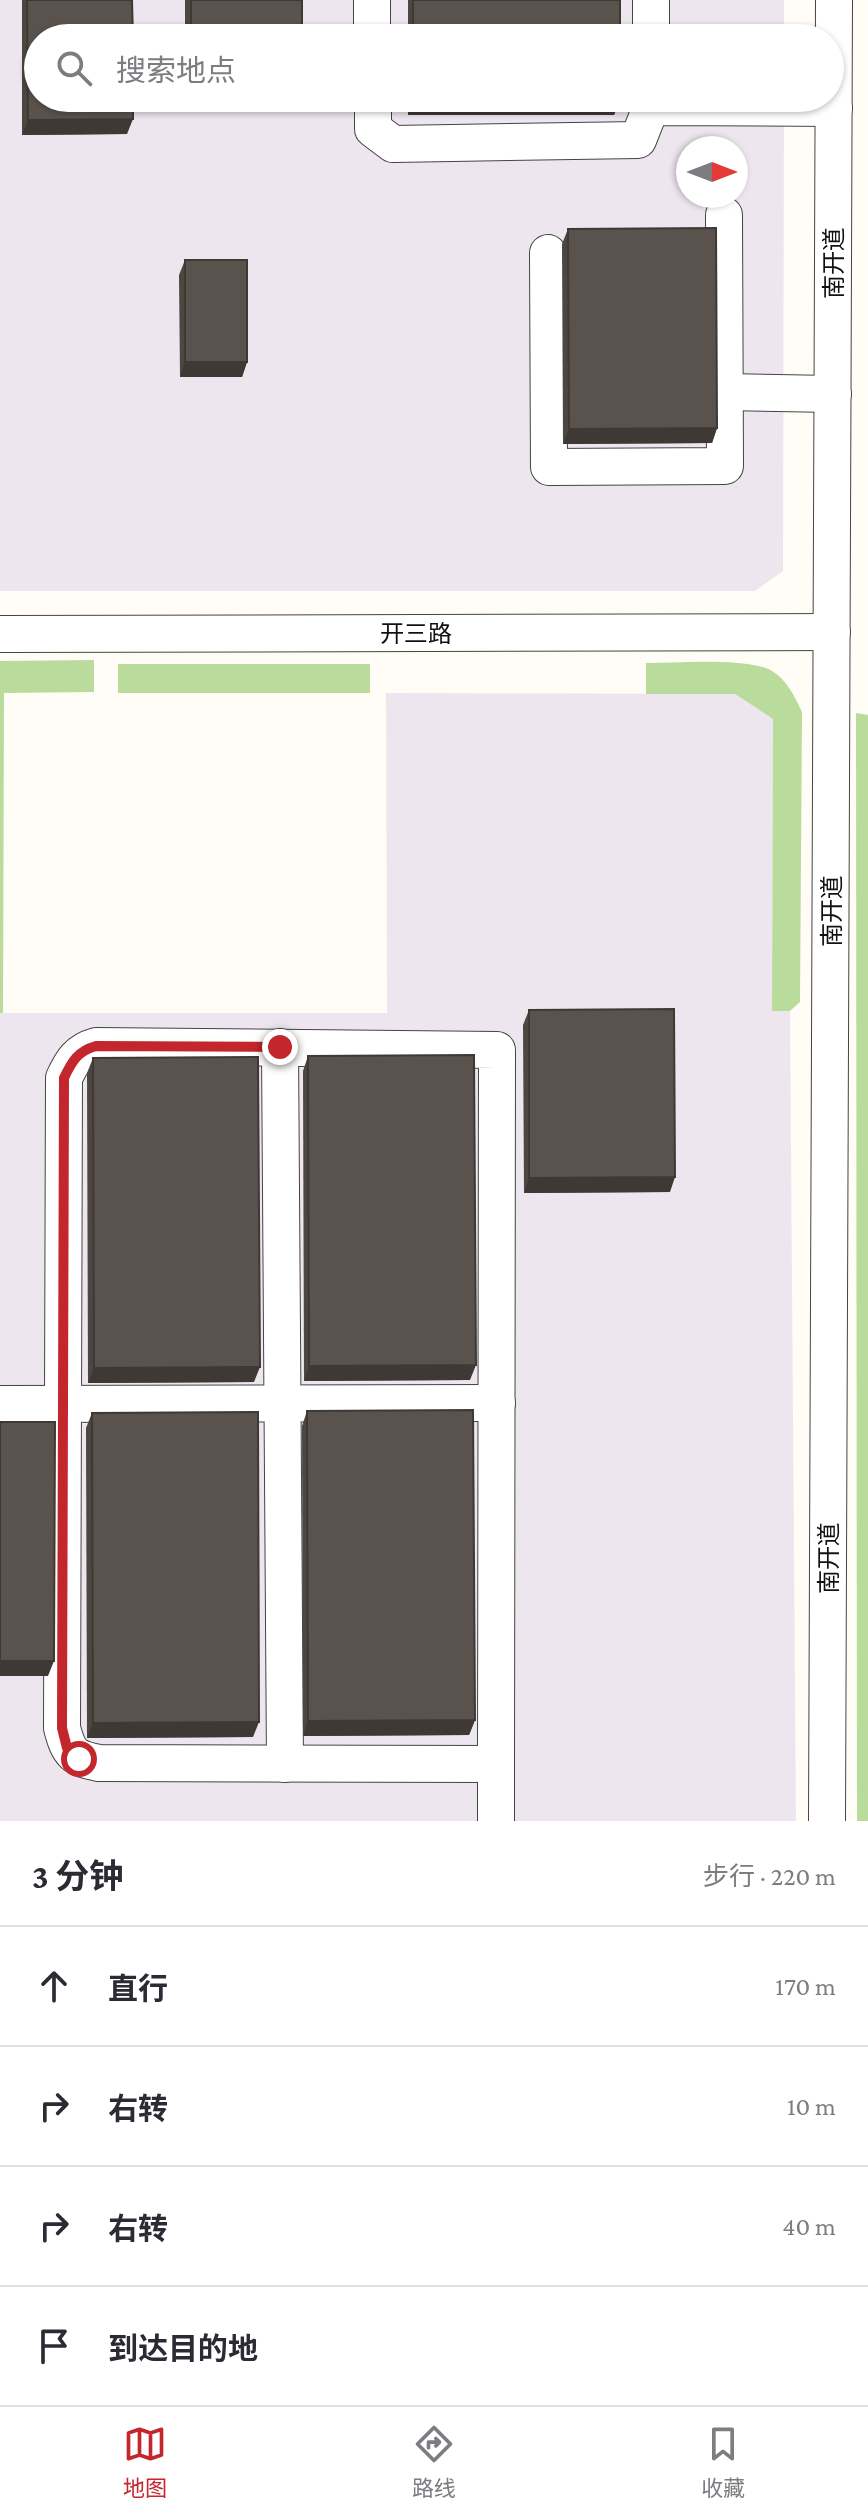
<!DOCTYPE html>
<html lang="zh">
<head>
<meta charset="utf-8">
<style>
	body { margin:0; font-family:"Crimson Pro","Noto Sans SC",serif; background:#f7f7f7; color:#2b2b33 }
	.compass { position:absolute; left:676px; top:136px; width:72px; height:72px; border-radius:50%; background:#fff; box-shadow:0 2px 6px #0004; rotate:90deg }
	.stop { position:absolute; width:24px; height:24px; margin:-18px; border:6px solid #c4262e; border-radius:50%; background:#fff }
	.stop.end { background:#c4262e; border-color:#fff; box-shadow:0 2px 8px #0008 }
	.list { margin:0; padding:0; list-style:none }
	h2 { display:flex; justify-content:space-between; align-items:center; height:104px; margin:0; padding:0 32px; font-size:34px }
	h2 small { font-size:26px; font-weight:400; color:#7c7c81 }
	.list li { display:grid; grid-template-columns:52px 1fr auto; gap:24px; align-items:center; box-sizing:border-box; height:120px; padding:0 32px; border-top:2px solid #e1e1e2 }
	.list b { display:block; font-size:30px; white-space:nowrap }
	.list em { font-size:26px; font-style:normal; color:#7c7c81 }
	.icon { flex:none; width:44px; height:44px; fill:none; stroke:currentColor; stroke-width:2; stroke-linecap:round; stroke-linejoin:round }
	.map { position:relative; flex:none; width:868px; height:1821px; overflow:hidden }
	.search { position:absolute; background:#fff; box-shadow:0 2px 6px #0004; left:24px; right:24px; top:24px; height:88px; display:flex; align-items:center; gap:20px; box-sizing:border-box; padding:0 28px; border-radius:44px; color:#7c7c81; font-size:30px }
	.sheet { height:584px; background:#fff }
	nav { display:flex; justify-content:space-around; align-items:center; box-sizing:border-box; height:112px; border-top:2px solid #e1e1e2; background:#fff; font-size:22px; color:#7c7c81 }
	nav a { display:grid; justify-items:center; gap:4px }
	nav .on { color:#c4262e }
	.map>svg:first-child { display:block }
	.industrial { fill:#eee6ef; fill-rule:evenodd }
	.forest { fill:#b9dc9c }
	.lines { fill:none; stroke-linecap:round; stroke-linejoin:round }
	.minor-casing { stroke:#444; stroke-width:38 }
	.minor { stroke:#fff; stroke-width:36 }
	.wall { fill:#4d4742 }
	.shaded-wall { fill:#3f3936 }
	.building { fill:#5a524d; stroke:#3f3936; stroke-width:2 }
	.route { stroke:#c4262e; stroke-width:10 }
	.labels { text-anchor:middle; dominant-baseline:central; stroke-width:8; stroke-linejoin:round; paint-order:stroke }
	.street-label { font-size:24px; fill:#111; stroke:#fff }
</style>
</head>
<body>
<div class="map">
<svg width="868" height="1821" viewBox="0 0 868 1821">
	<rect width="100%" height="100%" fill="#fffdf5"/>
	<g class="industrial">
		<path d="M0,0H784V38H38V98H784L783,571L755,591H0ZM688,148H736V196H688Z"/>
		<path d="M386,693L735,694L773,719L772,1011H790L796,1821H0V1013H387Z"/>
	</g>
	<g class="forest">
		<path d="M94,660V692L4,693L3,1013H0V661Z"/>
		<path d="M646,663C675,663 750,657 772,671C787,680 795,697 802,712L800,1002L790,1011H772L773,719L735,694H646Z"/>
		<rect x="118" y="664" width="252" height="29"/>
		<path d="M856,713L868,715V1821H857Z"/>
	</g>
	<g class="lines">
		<defs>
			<g id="minor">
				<path d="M372,0V38"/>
				<path d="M651,0V38"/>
				<path d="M373,98V129L393,144L638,140L651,107L834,108"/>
				<path d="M548,253L549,467L725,466L724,215"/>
				<path d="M725,392L833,394"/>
				<path d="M0,634L832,632"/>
				<path d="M96,1046L497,1050L496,1764L99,1763C73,1758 69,1754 62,1728L64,1078C72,1061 78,1051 96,1046Z"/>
				<path d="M280,1047L285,1764"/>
				<path d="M0,1404L497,1403"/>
				<path d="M496,1821V1764"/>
				<path d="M827,1821L834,0"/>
			</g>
		</defs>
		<use href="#minor" class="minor-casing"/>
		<use href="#minor" class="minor"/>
	</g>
	<g class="wall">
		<path d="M22,0H132L127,134L22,135Z"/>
		<rect x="185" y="0" width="117" height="38"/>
		<rect x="408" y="0" width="212" height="38"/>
		<path d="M408,98H620V100L614,115H408Z"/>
		<path d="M568,229L717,428L712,443L563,444L562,244Z"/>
		<path d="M185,260L247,362L242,377H180L179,275Z"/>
		<path d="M529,1010L670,1192L524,1193L523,1025Z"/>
		<path d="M308,1056L470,1380L304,1381L303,1071Z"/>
		<path d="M93,1058L254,1382L88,1383L87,1073Z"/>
		<path d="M307,1411L475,1720L469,1735L303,1736L302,1426Z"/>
		<path d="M92,1413L253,1737L87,1738L86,1428Z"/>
	</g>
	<g class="shaded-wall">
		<path d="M413,100H620L614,115H408Z"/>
		<path d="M133,119L127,134L22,135L28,120Z"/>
		<path d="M185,362H247L242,377H180Z"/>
		<path d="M717,428L712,443L563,444L569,429Z"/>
		<path d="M675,1177L670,1192L524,1193L529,1178Z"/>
		<path d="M476,1365L470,1380L304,1381L309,1366Z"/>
		<path d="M260,1367L254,1382L88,1383L94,1368Z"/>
		<path d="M0,1661H54L48,1676H0Z"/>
		<path d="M475,1720L469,1735L303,1736L308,1721Z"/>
		<path d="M259,1722L253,1737L87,1738L93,1723Z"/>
	</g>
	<g class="building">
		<path d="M27,0H132L133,38H38V98H133V119L28,120Z"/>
		<rect x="191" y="0" width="111" height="38"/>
		<rect x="413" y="0" width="207" height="38"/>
		<rect x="413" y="98" width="207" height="2"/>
		<path d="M716,228L717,428L569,429L568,229Z"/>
		<rect x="185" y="260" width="62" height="102"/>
		<path d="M674,1009L675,1177L529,1178V1010Z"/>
		<path d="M474,1055L476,1365L309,1366L308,1056Z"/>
		<path d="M258,1057L260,1367L94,1368L93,1058Z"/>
		<path d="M473,1410L475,1720L308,1721L307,1411Z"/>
		<path d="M258,1412L259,1722L93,1723L92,1413Z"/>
		<path d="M0,1422H55L54,1661H0Z"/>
	</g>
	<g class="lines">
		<path class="route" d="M79,1759L67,1748L62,1728L64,1078C72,1061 78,1051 96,1046L280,1047"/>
	</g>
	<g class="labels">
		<g class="street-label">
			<text transform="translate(833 263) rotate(-90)">南开道</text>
			<text x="416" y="633">开三路</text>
			<text transform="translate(831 911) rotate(-90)">南开道</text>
			<text transform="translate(828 1558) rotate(-90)">南开道</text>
		</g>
	</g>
</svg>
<svg class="compass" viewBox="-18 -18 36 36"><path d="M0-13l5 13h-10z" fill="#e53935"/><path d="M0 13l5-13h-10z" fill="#7c7c81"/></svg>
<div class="stop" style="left:79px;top:1759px"></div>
<div class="stop end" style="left:280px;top:1047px"></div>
<div class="search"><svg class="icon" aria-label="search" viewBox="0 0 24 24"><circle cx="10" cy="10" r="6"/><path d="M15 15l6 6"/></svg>搜索地点</div>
</div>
<section class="sheet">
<h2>3 分钟<small>步行 · 220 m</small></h2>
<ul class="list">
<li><svg class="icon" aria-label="ahead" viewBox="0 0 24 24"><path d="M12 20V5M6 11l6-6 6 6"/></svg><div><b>直行</b></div><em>170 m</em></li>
<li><svg class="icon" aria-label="right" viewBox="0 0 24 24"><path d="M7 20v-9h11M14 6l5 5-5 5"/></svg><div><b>右转</b></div><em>10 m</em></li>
<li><svg class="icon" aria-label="right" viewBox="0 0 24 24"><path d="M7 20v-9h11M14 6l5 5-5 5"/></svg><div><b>右转</b></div><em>40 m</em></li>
<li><svg class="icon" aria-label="arrive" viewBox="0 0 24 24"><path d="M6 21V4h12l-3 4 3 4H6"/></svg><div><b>到达目的地</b></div></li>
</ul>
</section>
<nav>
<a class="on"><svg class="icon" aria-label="map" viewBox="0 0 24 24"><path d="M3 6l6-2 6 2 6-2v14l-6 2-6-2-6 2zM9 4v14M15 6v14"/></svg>地图</a>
<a><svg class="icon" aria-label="directions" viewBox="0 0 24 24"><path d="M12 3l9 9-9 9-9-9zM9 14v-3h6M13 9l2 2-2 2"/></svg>路线</a>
<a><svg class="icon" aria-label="saved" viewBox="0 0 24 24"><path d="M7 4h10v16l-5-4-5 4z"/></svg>收藏</a>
</nav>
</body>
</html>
